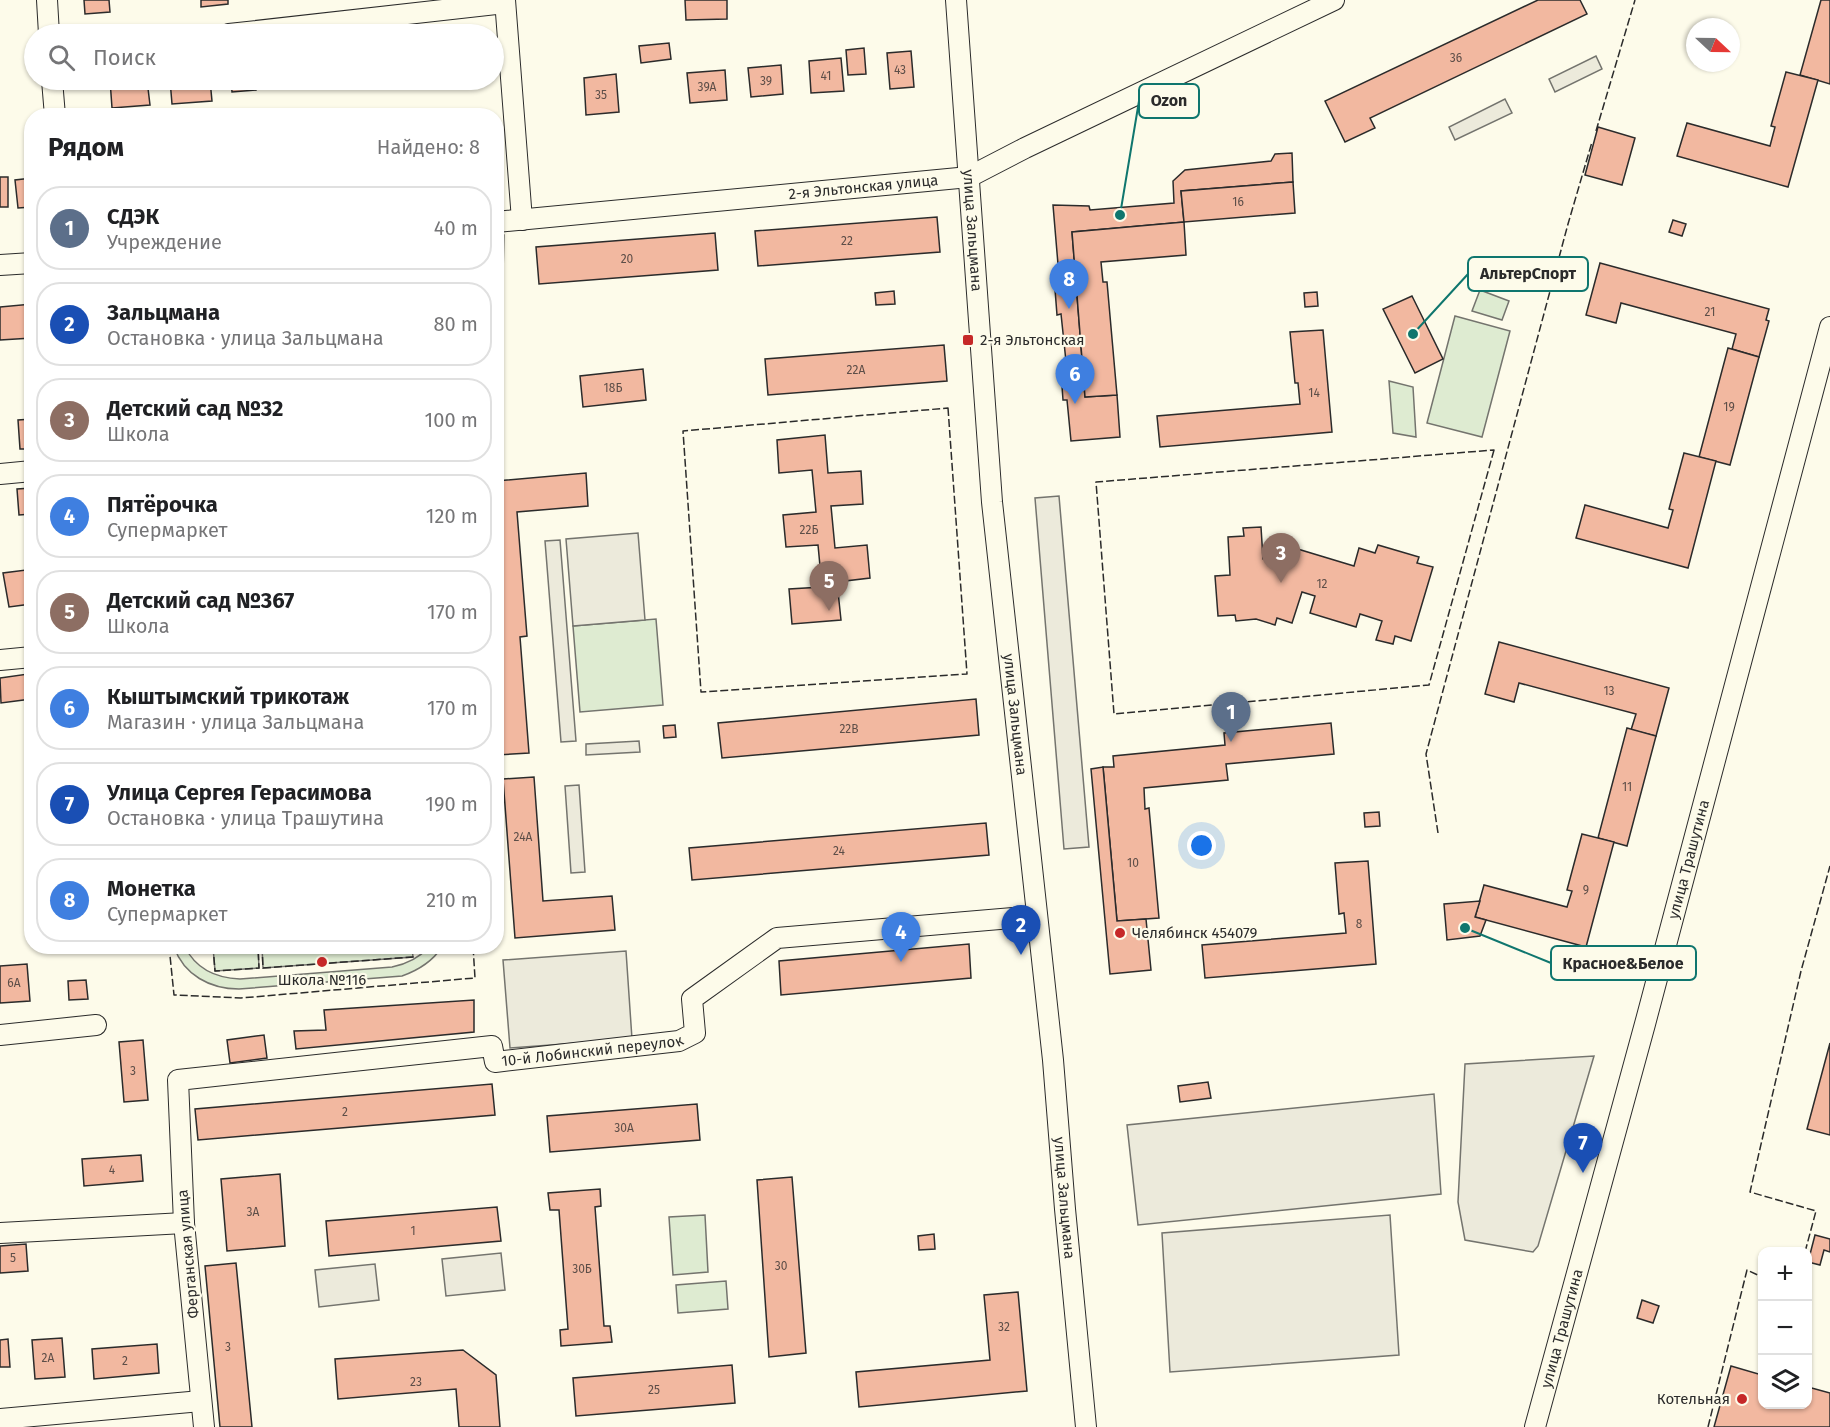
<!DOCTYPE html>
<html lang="ru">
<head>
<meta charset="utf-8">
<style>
	body { margin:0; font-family:"Fira Sans",sans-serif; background:#f2f2f2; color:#202124 }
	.controls { position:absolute; right:18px; bottom:18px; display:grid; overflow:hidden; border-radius:12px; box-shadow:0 2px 4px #0004 }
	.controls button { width:54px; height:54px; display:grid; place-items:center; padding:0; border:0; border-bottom:2px solid #e0e0e0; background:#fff; color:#202124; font:30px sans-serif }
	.compass { position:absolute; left:1686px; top:18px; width:54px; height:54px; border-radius:50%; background:#fff; box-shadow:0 2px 4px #0004; rotate:112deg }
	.you { position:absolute; left:1202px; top:846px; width:21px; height:21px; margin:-15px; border:4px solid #fff; border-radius:50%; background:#1a73e8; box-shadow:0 0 0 9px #1a73e833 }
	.badge { display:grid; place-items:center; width:39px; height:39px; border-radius:50%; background:#0b8043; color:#fff; font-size:20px; font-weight:700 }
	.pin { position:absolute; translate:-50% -50px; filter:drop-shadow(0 2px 3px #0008) }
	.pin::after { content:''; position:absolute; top:32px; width:21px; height:18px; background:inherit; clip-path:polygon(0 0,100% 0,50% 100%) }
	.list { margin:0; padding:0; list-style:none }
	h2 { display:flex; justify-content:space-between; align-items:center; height:78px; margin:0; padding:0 24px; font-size:26px }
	h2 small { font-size:20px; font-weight:400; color:#757577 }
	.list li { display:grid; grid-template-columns:39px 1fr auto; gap:18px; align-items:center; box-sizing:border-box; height:84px; margin:0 12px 12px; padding:0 12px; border:2px solid #e0e0e0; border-radius:24px }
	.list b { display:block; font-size:22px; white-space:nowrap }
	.list p { margin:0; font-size:20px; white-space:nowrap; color:#757577 }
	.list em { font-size:20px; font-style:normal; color:#757577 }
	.icon { flex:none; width:33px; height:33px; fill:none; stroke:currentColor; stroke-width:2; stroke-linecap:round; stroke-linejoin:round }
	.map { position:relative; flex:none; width:1830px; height:1427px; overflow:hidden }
	.search { position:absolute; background:#fff; box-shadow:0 2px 4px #0004; left:24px; top:24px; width:480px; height:66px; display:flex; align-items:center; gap:15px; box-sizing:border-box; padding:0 21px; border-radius:33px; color:#757577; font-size:22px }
	.panel { position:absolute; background:#fff; box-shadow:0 2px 4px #0004; left:24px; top:108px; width:480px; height:846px; border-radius:24px }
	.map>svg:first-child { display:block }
	.green { fill:#deebd1; stroke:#74746e; stroke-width:1.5 }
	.parking { fill:#eceadb; stroke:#74746e; stroke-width:1.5 }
	.building { fill:#f2b8a0; stroke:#2b2b2b; stroke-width:1.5 }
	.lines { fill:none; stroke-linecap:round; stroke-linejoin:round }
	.minor-casing { stroke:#2b2b2b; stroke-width:22 }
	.minor { stroke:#fdfbea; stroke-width:20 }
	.fence { stroke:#2b2b2b; stroke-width:1.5; stroke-dasharray:8 3; stroke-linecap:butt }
	.poi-dot { fill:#c62828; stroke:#fdfbea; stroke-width:2 }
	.labels { text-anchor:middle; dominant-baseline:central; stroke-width:4.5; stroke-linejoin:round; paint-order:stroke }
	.number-label { font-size:12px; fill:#5d4e48 }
	.street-label { font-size:15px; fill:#2b2b2b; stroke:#fdfbea }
	.poi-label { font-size:15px; fill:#2b2b2b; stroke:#fdfbea; text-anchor:start }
	.leader { fill:none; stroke:#0f766e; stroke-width:2 }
	.callout-dot { fill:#0f766e; stroke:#fdfbea; stroke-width:2 }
	.callout { fill:#fdfbea; stroke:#0f766e; stroke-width:2 }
	.callout-label { font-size:16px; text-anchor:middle; font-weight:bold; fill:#2b2b2b }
</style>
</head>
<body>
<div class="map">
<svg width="1830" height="1427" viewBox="0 0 1830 1427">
	<rect width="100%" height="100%" fill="#fdfbea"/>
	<g class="green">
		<path d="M504,235L501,350L497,355V236Z"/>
		<path d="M1480,290L1509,301L1502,320L1472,311Z"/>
		<path d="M1455,316L1510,331L1482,437L1427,423Z"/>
		<path d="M1389,381L1413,387L1416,437L1393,433Z"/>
		<path d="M656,619L663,705L580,712L573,626Z"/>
		<path d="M174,947H185C196,969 216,978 240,979L392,967C407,964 419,958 429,947H442C432,962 419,970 402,976L239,989C210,989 184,975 174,947Z"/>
		<path d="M213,947H258L259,968L215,971Z"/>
		<path d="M262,947H412L413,957L263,968Z"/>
		<path d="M705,1215L708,1272L673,1275L669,1217Z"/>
		<path d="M726,1281L728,1309L678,1313L676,1285Z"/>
	</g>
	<g class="parking">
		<path d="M1596,56L1602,69L1555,92L1549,79Z"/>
		<path d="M1505,99L1512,113L1455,140L1449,127Z"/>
		<path d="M1059,496L1089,847L1064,849L1035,498Z"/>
		<path d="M638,533L645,620L573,626L566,539Z"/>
		<path d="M560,540L576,741L561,742L545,541Z"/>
		<path d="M639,741L640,752L586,755V744Z"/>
		<path d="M579,785L585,872L571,873L565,786Z"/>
		<path d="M626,951L632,1039L510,1048L503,960Z"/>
		<path d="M1594,1056L1538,1246L1533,1252L1465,1240L1458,1202L1465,1064Z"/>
		<path d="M1434,1094L1441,1194L1138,1225L1127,1125Z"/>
		<path d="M1390,1215L1399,1355L1170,1372L1162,1233Z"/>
		<path d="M501,1253L505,1290L446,1296L442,1259Z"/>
		<path d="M375,1264L379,1300L319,1307L315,1270Z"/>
	</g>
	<g class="building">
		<path d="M84,0H109L110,12L85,14Z"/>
		<path d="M201,0H228V4L201,7Z"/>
		<path d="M685,0H727V19L686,20Z"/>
		<path d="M1538,0H1580L1587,14L1370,118L1375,128L1345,142L1325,101Z"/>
		<path d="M1821,0H1830V84L1800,75Z"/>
		<path d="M669,43L671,59L641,63L639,46Z"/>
		<path d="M864,48L866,74L848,75L846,50Z"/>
		<path d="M911,51L914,87L890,89L887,53Z"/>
		<path d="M841,58L844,91L811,93L809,61Z"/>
		<path d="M781,65L783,94L751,97L748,68Z"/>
		<path d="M725,70L727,100L690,103L687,73Z"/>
		<path d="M1786,72L1818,80L1788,187L1677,156L1687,123L1770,146L1775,127L1771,126Z"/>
		<path d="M616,74L619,112L586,115L584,78Z"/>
		<path d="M110,80H147L150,105L112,108Z"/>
		<path d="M170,80H210L212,101L172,104Z"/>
		<path d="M231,80H255L256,90L232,92Z"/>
		<path d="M300,80H337V86L300,89Z"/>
		<path d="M1598,127L1635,138L1622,185L1585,175Z"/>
		<path d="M1292,153L1293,182L1181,191L1184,222L1072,232L1085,397L1117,395L1120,437L1071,441L1067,400H1063L1061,372L1067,371L1061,314L1057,315L1055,289L1060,288L1053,205L1089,206L1090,210L1174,203L1173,181L1185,170L1271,161L1275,154Z"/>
		<rect x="0" y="177" width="8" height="30"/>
		<path d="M32,178V207L18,208L15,180Z"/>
		<path d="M1293,182L1295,213L1184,222L1181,191Z"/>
		<path d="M937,217L940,252L758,266L755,231Z"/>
		<path d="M1673,220L1686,224L1682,236L1669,232Z"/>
		<path d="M1184,222L1186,255L1101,262L1103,282H1107L1117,395L1085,397L1072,232Z"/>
		<path d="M715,233L718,270L539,284L536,247Z"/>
		<path d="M1600,263L1769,309L1766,320L1769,321L1759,357L1732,349L1736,334L1621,303L1616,323L1586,315Z"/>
		<path d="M894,291L895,304L876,305L875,293Z"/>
		<path d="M1317,292L1318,306L1305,307L1304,293Z"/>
		<path d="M1412,296L1443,359L1415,373L1383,309Z"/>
		<path d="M32,304V338L0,340V307Z"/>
		<path d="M1323,330L1332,432L1160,447L1157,416L1300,404L1298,383H1295L1290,332Z"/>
		<path d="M944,345L947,381L768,395L765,359Z"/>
		<path d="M1728,348L1759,357L1730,465L1699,457Z"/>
		<path d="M643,369L646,400L583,407L580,376Z"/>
		<path d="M32,419V449H20L18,420Z"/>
		<path d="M825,435L828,473L861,471L863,504L831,506L835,548L867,545L870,578L837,582L841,620L792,624L789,589L822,587L818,545L786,547L783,515L816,512L812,470L779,473L777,440Z"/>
		<path d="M1684,453L1716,461L1688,568L1576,538L1585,505L1668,528L1673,510L1669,509Z"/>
		<path d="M586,473L588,506L517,512L527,636L520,637L529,753L496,755V481Z"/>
		<path d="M32,488V514L19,515L17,489Z"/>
		<path d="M1261,527L1263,559L1282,565L1283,560L1287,561L1291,547L1354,566L1359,548L1375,553L1378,545L1419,557L1417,563L1433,567L1411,641L1395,636L1393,644L1376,640L1382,621L1360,614L1356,627L1310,613L1315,596L1302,592L1292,623L1277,618L1275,625L1256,619L1236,621L1235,615L1218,616L1215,576L1230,575L1228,537L1244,536L1243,528Z"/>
		<path d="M26,570L31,604L9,607L3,573Z"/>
		<path d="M1499,642L1669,688L1656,736L1631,730L1636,714L1519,683L1514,702L1485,694Z"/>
		<path d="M28,674L31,699L1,703L0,678Z"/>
		<path d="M976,699L979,735L722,758L718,723Z"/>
		<path d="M1331,723L1334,754L1226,764L1228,780L1144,788L1145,809L1149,808L1159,918L1117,921L1103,767H1114L1113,756L1225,745L1224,733Z"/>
		<path d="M675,725L676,737L664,738L663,726Z"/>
		<path d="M1627,728L1656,736L1627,846L1598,838Z"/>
		<path d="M1103,767L1117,921L1146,919L1151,970L1110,974L1091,769Z"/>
		<path d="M534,777L543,901L612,896L615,930L515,938L503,779Z"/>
		<path d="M1379,812L1380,826L1365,827L1364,813Z"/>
		<path d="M986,823L989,855L692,880L689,848Z"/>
		<path d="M1582,834L1614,842L1586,947L1475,917L1484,885L1567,907L1572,891L1567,890Z"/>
		<path d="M1368,861L1376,964L1205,978L1202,945L1346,933L1344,913L1339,914L1335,863Z"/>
		<path d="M1480,901L1475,917L1486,920L1480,936L1447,940L1444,904Z"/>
		<path d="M969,944L971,978L781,995L779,961Z"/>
		<path d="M27,964L30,1001L0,1003V966Z"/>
		<path d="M86,980L88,999L69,1000L68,981Z"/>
		<path d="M474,1000V1032L296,1049L294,1031L326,1030L324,1010Z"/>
		<path d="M264,1035L267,1058L230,1063L227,1040Z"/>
		<path d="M143,1040L148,1100L124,1102L119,1042Z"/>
		<path d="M1830,1043V1135L1807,1129Z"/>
		<path d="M1208,1082L1211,1098L1180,1102L1178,1086Z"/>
		<path d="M492,1084L495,1115L198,1140L195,1109Z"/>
		<path d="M697,1104L700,1140L550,1152L547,1116Z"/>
		<path d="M141,1155L143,1181L84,1186L82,1159Z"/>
		<path d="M280,1174L285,1246L227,1251L221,1179Z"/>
		<path d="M792,1177L806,1353L769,1357L757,1180Z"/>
		<path d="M600,1189L601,1206L595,1207L604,1326H610L612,1342L561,1346L560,1330L568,1329L559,1210H550L548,1193Z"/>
		<path d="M497,1207L501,1241L329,1256L326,1221Z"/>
		<path d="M934,1234L935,1249L919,1250L918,1236Z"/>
		<path d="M1815,1235L1830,1239V1252L1824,1250L1820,1265L1808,1262Z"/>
		<path d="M26,1244L28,1271L0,1273V1246Z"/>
		<path d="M236,1263L252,1427H220L205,1266Z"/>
		<path d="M1018,1292L1027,1391L859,1407L856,1372L990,1360L984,1295Z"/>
		<path d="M1642,1300L1659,1306L1653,1323L1637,1318Z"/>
		<path d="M62,1338L65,1377L35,1379L32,1340Z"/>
		<path d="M8,1339L10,1367H0V1340Z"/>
		<path d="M157,1344L159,1373L94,1379L92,1349Z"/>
		<path d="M463,1350L496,1375L500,1427H459L456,1389L338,1399L335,1359Z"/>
		<path d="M732,1365L735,1403L576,1416L573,1378Z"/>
		<path d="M1731,1366L1762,1375V1404H1808V1387L1830,1393V1427H1714Z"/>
	</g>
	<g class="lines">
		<defs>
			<g id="minor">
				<path d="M47,0L49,34"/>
				<path d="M505,0L522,220"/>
				<path id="s1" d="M956,0L992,502L1053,1060L1065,1209L1086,1427"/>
				<path d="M229,34L505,3"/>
				<path d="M52,80L55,116"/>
				<path id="s2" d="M496,222L969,177L1025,148L1334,0"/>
				<path d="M0,265L32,263"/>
				<path d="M0,474L32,471"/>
				<path d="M0,660L32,657"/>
				<path d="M0,1035L96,1025"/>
				<path d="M0,1233L184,1223"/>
				<path d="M0,1419L201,1401"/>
				<path id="s3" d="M204,1427L184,1223L178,1080L492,1046L495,1062L679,1041L695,1033L692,999L777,938L1036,916"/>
				<path id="s4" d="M1535,1427L1645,1024L1830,327"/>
			</g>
		</defs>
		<use href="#minor" class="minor-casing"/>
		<use href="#minor" class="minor"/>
		<g class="fence">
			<path d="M1596,131L1635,0"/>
			<path d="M948,408L967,674L701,692L683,431Z"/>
			<path d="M1494,450L1429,685L1114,714L1096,482Z"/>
			<path d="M1438,833L1426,754L1568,224L1592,142"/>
			<path d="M169,946L174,995L241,998L475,978L473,946"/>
			<path d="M213,946L215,971L259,968L258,946"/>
			<path d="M262,946L263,968L413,957L412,946"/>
			<path d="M1805,1252L1816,1211L1750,1192L1801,971L1830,866"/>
			<path d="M1708,1427L1747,1270L1762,1277"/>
		</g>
	</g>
	<g class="poi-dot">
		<rect x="962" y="334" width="12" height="12" rx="3"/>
		<circle cx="1120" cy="933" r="6"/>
		<circle cx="322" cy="962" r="6"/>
		<circle cx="1742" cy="1399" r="6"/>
	</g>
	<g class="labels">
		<g class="number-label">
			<text x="1456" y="58">36</text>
			<text x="900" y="70">43</text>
			<text x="826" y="76">41</text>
			<text x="766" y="81">39</text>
			<text x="707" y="87">39А</text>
			<text x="601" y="95">35</text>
			<text x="1238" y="202">16</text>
			<text x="847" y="241">22</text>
			<text x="627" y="259">20</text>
			<text x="1710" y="312">21</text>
			<text x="856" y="370">22А</text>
			<text x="613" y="388">18Б</text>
			<text x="1314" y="393">14</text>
			<text x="1729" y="407">19</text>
			<text x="809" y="530">22Б</text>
			<text x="1322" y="584">12</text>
			<text x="1609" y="691">13</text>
			<text x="849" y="729">22В</text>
			<text x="1627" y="787">11</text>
			<text x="523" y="837">24А</text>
			<text x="839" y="851">24</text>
			<text x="1133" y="863">10</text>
			<text x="1586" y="890">9</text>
			<text x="1359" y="924">8</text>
			<text x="14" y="983">6А</text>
			<text x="133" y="1071">3</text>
			<text x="345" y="1112">2</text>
			<text x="624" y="1128">30А</text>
			<text x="112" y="1170">4</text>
			<text x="253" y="1212">3А</text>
			<text x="413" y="1231">1</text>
			<text x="13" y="1258">5</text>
			<text x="781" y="1266">30</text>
			<text x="582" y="1269">30Б</text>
			<text x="1004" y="1327">32</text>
			<text x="228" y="1347">3</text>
			<text x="48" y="1358">2А</text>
			<text x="125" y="1361">2</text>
			<text x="416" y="1382">23</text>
			<text x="654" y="1390">25</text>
		</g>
		<g class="street-label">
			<text stroke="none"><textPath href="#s2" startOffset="369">2-я Эльтонская улица</textPath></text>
			<text stroke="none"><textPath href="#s1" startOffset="231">улица Зальцмана</textPath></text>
			<text stroke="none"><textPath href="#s1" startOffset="717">улица Зальцмана</textPath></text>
			<text stroke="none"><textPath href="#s4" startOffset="588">улица Трашутина</textPath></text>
			<text stroke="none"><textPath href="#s3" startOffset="778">10-й Лобинский переулок</textPath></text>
			<text stroke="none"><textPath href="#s1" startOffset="1203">улица Зальцмана</textPath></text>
			<text transform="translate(188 1254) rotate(-95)">Ферганская улица</text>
			<text stroke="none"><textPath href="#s4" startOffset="102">улица Трашутина</textPath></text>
		</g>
		<g class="poi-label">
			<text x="980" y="340">2-я Эльтонская</text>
			<text x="1132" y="933">Челябинск 454079</text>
			<text x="322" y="980" text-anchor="middle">Школа №116</text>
			<text x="1730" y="1399" text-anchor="end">Котельная</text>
		</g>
	</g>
	<path class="leader" d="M1120 215L1139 101M1413 334L1468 274M1465 928L1551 963"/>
	<g class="callout-dot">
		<circle cx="1120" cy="215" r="6"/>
		<circle cx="1413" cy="334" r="6"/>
		<circle cx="1465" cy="928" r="6"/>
	</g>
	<g class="callout">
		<rect x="1139" y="84" width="60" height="34" rx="6"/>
		<rect x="1468" y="257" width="120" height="34" rx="6"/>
		<rect x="1551" y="946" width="145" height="34" rx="6"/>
	</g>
	<g class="callout-label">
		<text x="1169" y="106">Ozon</text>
		<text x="1528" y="279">АльтерСпорт</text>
		<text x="1623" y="969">Красное&amp;Белое</text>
	</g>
</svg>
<div class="controls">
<button>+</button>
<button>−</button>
<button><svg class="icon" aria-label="layers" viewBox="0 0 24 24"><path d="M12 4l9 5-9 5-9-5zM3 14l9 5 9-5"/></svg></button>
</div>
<svg class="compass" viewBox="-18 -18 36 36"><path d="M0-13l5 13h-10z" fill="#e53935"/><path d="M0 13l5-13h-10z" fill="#757577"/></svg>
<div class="you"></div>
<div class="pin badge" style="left:1231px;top:742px;background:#5c6f8a">1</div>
<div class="pin badge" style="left:1021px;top:955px;background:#1a4fb4">2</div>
<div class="pin badge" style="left:1281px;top:583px;background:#8d6e63">3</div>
<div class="pin badge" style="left:901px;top:962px;background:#3f7fe0">4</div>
<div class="pin badge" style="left:829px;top:611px;background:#8d6e63">5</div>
<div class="pin badge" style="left:1075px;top:404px;background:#3f7fe0">6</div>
<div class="pin badge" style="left:1583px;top:1173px;background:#1a4fb4">7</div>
<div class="pin badge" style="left:1069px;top:309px;background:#3f7fe0">8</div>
<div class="search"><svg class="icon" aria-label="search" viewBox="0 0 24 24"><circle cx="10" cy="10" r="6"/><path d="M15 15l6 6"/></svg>Поиск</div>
<section class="panel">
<h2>Рядом<small>Найдено: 8</small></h2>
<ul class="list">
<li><span class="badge" style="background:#5c6f8a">1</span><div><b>СДЭК</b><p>Учреждение</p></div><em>40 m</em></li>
<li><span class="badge" style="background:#1a4fb4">2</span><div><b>Зальцмана</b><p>Остановка · улица Зальцмана</p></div><em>80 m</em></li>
<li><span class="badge" style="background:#8d6e63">3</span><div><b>Детский сад №32</b><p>Школа</p></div><em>100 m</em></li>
<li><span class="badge" style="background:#3f7fe0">4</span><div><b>Пятёрочка</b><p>Супермаркет</p></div><em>120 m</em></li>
<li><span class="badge" style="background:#8d6e63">5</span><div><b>Детский сад №367</b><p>Школа</p></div><em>170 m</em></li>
<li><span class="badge" style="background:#3f7fe0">6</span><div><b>Кыштымский трикотаж</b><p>Магазин · улица Зальцмана</p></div><em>170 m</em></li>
<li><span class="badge" style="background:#1a4fb4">7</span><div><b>Улица Сергея Герасимова</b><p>Остановка · улица Трашутина</p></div><em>190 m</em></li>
<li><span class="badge" style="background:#3f7fe0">8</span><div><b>Монетка</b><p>Супермаркет</p></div><em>210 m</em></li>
</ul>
</section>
</div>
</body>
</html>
